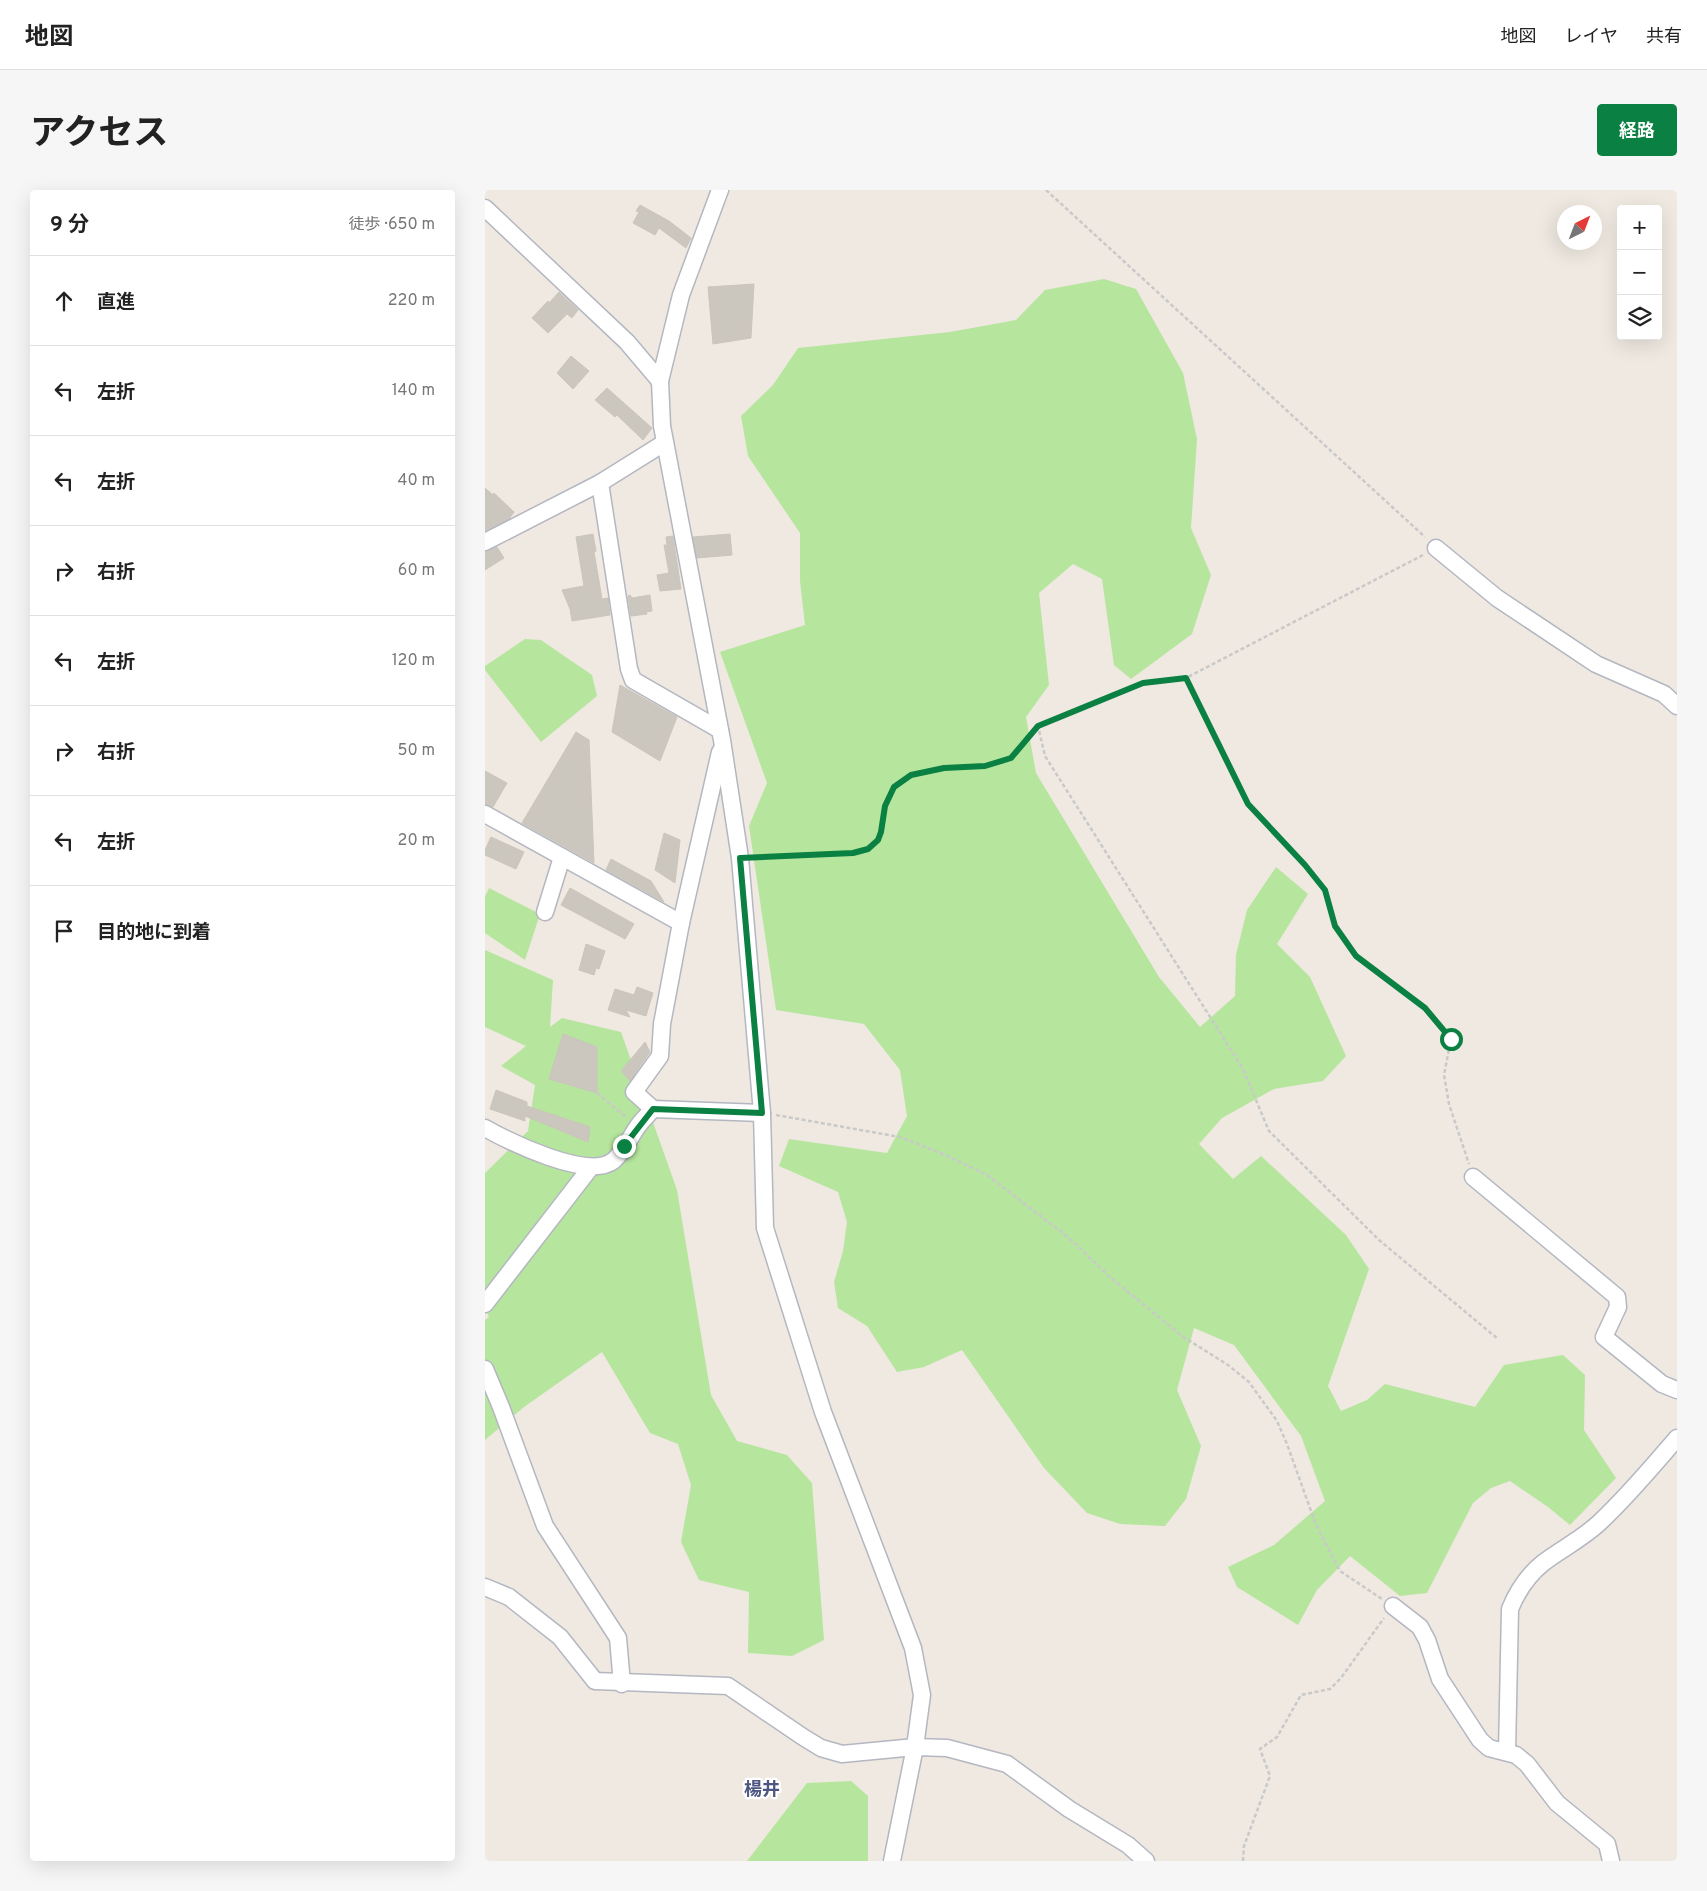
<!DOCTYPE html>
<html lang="ja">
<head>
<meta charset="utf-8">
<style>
	body { margin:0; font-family:Overpass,"Noto Sans JP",sans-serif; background:#f6f6f6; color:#222 }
	.controls { position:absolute; right:15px; top:15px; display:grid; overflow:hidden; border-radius:5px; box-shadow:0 5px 20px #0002 }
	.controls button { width:45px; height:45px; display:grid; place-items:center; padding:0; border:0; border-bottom:1px solid #e0e0e0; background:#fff; color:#222; font:25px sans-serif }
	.compass { position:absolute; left:1072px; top:15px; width:45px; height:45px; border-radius:50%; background:#fff; box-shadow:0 5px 20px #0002; rotate:42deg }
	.stop { position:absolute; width:15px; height:15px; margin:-11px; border:4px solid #0b8043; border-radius:50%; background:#fff }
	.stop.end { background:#0b8043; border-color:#fff; box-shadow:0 1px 5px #0008 }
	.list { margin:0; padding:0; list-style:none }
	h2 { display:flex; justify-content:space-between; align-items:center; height:65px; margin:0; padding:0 20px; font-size:21px }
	h2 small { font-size:16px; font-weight:400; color:#767676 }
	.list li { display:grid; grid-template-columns:32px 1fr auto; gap:15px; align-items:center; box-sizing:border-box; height:90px; padding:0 20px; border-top:1px solid #e0e0e0 }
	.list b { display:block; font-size:19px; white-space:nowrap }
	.list em { font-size:16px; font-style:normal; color:#767676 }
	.icon { flex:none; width:28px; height:28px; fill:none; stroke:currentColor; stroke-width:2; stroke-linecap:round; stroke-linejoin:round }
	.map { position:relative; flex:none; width:1192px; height:1671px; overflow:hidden; border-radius:5px }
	header { display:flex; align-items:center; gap:30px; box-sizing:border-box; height:70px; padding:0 25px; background:#fff; border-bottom:1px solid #e0e0e0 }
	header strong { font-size:24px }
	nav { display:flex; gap:28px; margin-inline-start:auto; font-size:18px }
	.intro { display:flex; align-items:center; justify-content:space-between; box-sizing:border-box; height:120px; padding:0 30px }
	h1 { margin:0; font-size:35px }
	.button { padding:12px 22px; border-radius:5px; background:#0b8043; color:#fff; font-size:18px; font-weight:700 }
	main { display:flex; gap:30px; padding:0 30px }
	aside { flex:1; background:#fff; border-radius:5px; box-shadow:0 5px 20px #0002 }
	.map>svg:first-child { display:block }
	.green { fill:#b6e59e }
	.building { fill:#cbc7bf; stroke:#cbc5ba }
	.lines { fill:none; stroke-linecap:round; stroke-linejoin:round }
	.minor-casing { stroke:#b4b7c1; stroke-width:19 }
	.path { stroke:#c9c9c9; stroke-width:2.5; stroke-dasharray:4 2.5; stroke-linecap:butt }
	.minor { stroke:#fff; stroke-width:16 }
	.route { stroke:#0b8043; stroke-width:6 }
	.labels { text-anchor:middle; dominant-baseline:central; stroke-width:4.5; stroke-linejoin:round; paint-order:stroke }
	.quarter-label { font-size:18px; font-weight:bold; fill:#4d5680; stroke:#fff }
</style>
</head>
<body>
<header>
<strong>地図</strong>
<nav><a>地図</a><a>レイヤ</a><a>共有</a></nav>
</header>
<div class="intro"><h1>アクセス</h1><a class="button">経路</a></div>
<main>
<aside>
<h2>9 分<small>徒歩 · 650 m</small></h2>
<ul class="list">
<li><svg class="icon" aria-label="ahead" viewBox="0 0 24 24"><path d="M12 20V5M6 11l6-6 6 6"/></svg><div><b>直進</b></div><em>220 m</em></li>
<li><svg class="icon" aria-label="left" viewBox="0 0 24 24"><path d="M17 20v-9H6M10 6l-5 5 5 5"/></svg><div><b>左折</b></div><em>140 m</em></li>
<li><svg class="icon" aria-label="left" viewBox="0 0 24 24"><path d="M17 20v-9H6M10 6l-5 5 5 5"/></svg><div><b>左折</b></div><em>40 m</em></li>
<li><svg class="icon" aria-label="right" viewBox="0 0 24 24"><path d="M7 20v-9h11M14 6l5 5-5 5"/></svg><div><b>右折</b></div><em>60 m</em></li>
<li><svg class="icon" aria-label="left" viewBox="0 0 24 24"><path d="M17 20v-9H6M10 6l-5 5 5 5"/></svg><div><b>左折</b></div><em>120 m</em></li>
<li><svg class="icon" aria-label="right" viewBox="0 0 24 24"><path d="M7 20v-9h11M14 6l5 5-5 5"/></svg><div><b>右折</b></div><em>50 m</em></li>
<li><svg class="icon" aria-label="left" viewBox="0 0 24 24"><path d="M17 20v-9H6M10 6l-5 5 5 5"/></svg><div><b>左折</b></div><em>20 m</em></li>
<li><svg class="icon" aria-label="arrive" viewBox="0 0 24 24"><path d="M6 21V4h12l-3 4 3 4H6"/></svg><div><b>目的地に到着</b></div></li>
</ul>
</aside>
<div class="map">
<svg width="1192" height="1671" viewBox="0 0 1192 1671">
	<rect width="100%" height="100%" fill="#efe9e1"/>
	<g class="green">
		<path d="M619,89L651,99L698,183L712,249L706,338L726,385L707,444L646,489L629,475L617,389L588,374L554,403L564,495L541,527L551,583L674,787L715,837L750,806L751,765L762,720L791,677L823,704L792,754L825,787L861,866L838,891L789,899L737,928L714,954L748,989L776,966L861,1045L884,1079L843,1196L856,1221L882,1210L900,1194L990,1217L1019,1175L1078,1165L1100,1185L1099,1240L1131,1288L1085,1335L1063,1317L1025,1291L1006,1298L988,1313L942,1403L915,1406L865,1366L832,1400L813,1435L752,1397L743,1377L789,1355L840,1311L816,1246L749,1155L709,1138L692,1200L716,1256L701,1309L680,1336L635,1334L602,1323L559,1278L477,1160L439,1177L412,1182L382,1136L353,1118L349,1092L358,1061L362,1032L353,1002L294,976L304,949L402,963L422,926L415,880L379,834L291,820L264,636L282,593L235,462L320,435L315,391V343L263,266L256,226L288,195L313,158L465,142L531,130L560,100Z"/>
		<path d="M40,449L56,450L107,485L112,506L56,552L0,480V476Z"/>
		<path d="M4,698L55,724L40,770L0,743V707Z"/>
		<path d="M0,760L68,790L65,837L77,828L136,842L192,1000L226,1205L252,1251L302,1265L327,1293L339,1450L307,1466L263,1463L264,1402L214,1390L196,1352L206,1295L193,1254L165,1243L117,1162L39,1217L0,1250V1130L4,1127L0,1119V983L43,941L50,895L16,876L41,856L0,837Z"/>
		<path d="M366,1591L383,1606V1671H262L322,1593Z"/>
	</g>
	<g class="building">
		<path d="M155,15L184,31L206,48L201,58L174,38L170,45L148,33L154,22L151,21Z"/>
		<path d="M269,94L266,148L228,154L223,97Z"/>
		<path d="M74,102L93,120L87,128L82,124L63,143L47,128L63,111L64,113Z"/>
		<path d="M86,166L104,181L88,199L72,183Z"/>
		<path d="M122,198L167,238L158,250L132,225L130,227L110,210Z"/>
		<path d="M0,298L8,305L9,303L29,322L24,329L0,341Z"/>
		<path d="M108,344L111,361L109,362L117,409L123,408L125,425L87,431L85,419L77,400L99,396L91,347Z"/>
		<path d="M245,344L247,365L212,368L208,347Z"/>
		<path d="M188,346L196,399L175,401L172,385L184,383L179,355H182L181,347Z"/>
		<path d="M12,357L19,368L0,380V362Z"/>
		<path d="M145,405L147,408L165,405L167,421L161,422L162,424L146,426L143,406Z"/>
		<path d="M135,495L192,527L175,571L127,542Z"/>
		<path d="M91,542L104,550L109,673L37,633Z"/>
		<path d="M0,581L22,593L8,617L0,614Z"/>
		<path d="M179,643L195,650L190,693L170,680Z"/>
		<path d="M6,647L39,662L31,679L0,665V660Z"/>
		<path d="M126,669L166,691L179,712L121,680Z"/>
		<path d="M85,698L149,734L140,749L76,715Z"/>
		<path d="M101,754L120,761L114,779L111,778L109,785L94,780Z"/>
		<path d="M152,797L168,803L161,826L141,820L145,827L123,820L130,799L149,805Z"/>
		<path d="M78,844L112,857V903L64,889Z"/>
		<path d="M160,852L165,862L145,891L136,881Z"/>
		<path d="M11,900L42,912V916L105,937L103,952L40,926V931L5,919Z"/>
	</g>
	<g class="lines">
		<defs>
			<g id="minor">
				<path d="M235,0L196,105L175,191L177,236L237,550L255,668L277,923L280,1038L338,1222L428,1458L437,1505L430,1557L407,1671"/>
				<path d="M0,18L142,152L175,191"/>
				<path d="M115,293L144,479L148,490L235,540"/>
				<path d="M0,352L115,293L179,253"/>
				<path d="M951,358L1012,408L1111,474L1179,504L1192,516"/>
				<path d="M0,624L196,733L235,562"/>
				<path d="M60,722L77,667"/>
				<path d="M168,919L149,902L175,866L177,834L196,733"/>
				<path d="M0,938C25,952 102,990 128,971C137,964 146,946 153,936C157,930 163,925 168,919L277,923"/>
				<path d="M988,987L1132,1107L1133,1117L1119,1147L1177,1194L1192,1200"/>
				<path d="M0,1114L106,977"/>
				<path d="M0,1179L16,1217L60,1336L133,1448L137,1494"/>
				<path d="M0,1397L24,1407L75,1447L110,1491L243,1496L318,1547L336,1558L357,1564L430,1557L462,1558L522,1574L584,1619L643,1655L661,1671"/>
				<path d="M908,1416L935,1437L942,1450L955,1489L995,1550L1004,1558L1031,1565L1042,1574L1072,1613L1122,1654L1126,1671"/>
				<path d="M1022,1562L1025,1419C1032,1402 1043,1385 1058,1373C1076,1359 1097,1349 1114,1333C1142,1307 1167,1277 1192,1248"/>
			</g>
		</defs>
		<use href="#minor" class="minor-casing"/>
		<g class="path">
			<path d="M561,0L940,347"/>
			<path d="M938,365L701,488L658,493L553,536L560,566L758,879L784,941L894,1050L1013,1149"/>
			<path d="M701,488L763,613L820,675L841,700L850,736L871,766L940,818L966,849L959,885L964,914L984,974"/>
			<path d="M269,667L367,663C372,662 378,661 382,659C406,648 392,609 414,593C442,571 483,582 515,572C518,571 523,570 526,568C533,564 547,544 553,536"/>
			<path d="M112,903L142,928"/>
			<path d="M291,925L415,947L460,965L502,985L583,1047L626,1088L697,1146L743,1175L764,1192L792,1231L802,1254L831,1335L855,1381L897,1409"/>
			<path d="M758,1671L759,1656L785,1586L775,1559L792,1547L816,1505L845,1499L856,1488L899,1428"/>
		</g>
		<use href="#minor" class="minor"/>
	</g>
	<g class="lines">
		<path class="route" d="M139,956L168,919L277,923L255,668L368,663L383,659L393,650L396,642L400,616L409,597L426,585L459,578L500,576L526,568L553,536L658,493L701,488L763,614L820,675L840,700L850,736L871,766L940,818L966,849"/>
	</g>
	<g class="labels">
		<g class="quarter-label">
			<text x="277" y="1600">楊井</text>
		</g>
	</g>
</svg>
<div class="controls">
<button>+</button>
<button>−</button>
<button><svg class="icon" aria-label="layers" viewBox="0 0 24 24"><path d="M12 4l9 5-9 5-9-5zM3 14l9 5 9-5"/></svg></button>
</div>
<svg class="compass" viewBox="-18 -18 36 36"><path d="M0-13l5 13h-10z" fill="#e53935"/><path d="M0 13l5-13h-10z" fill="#767676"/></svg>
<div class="stop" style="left:966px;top:849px"></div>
<div class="stop end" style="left:139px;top:956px"></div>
</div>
</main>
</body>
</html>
